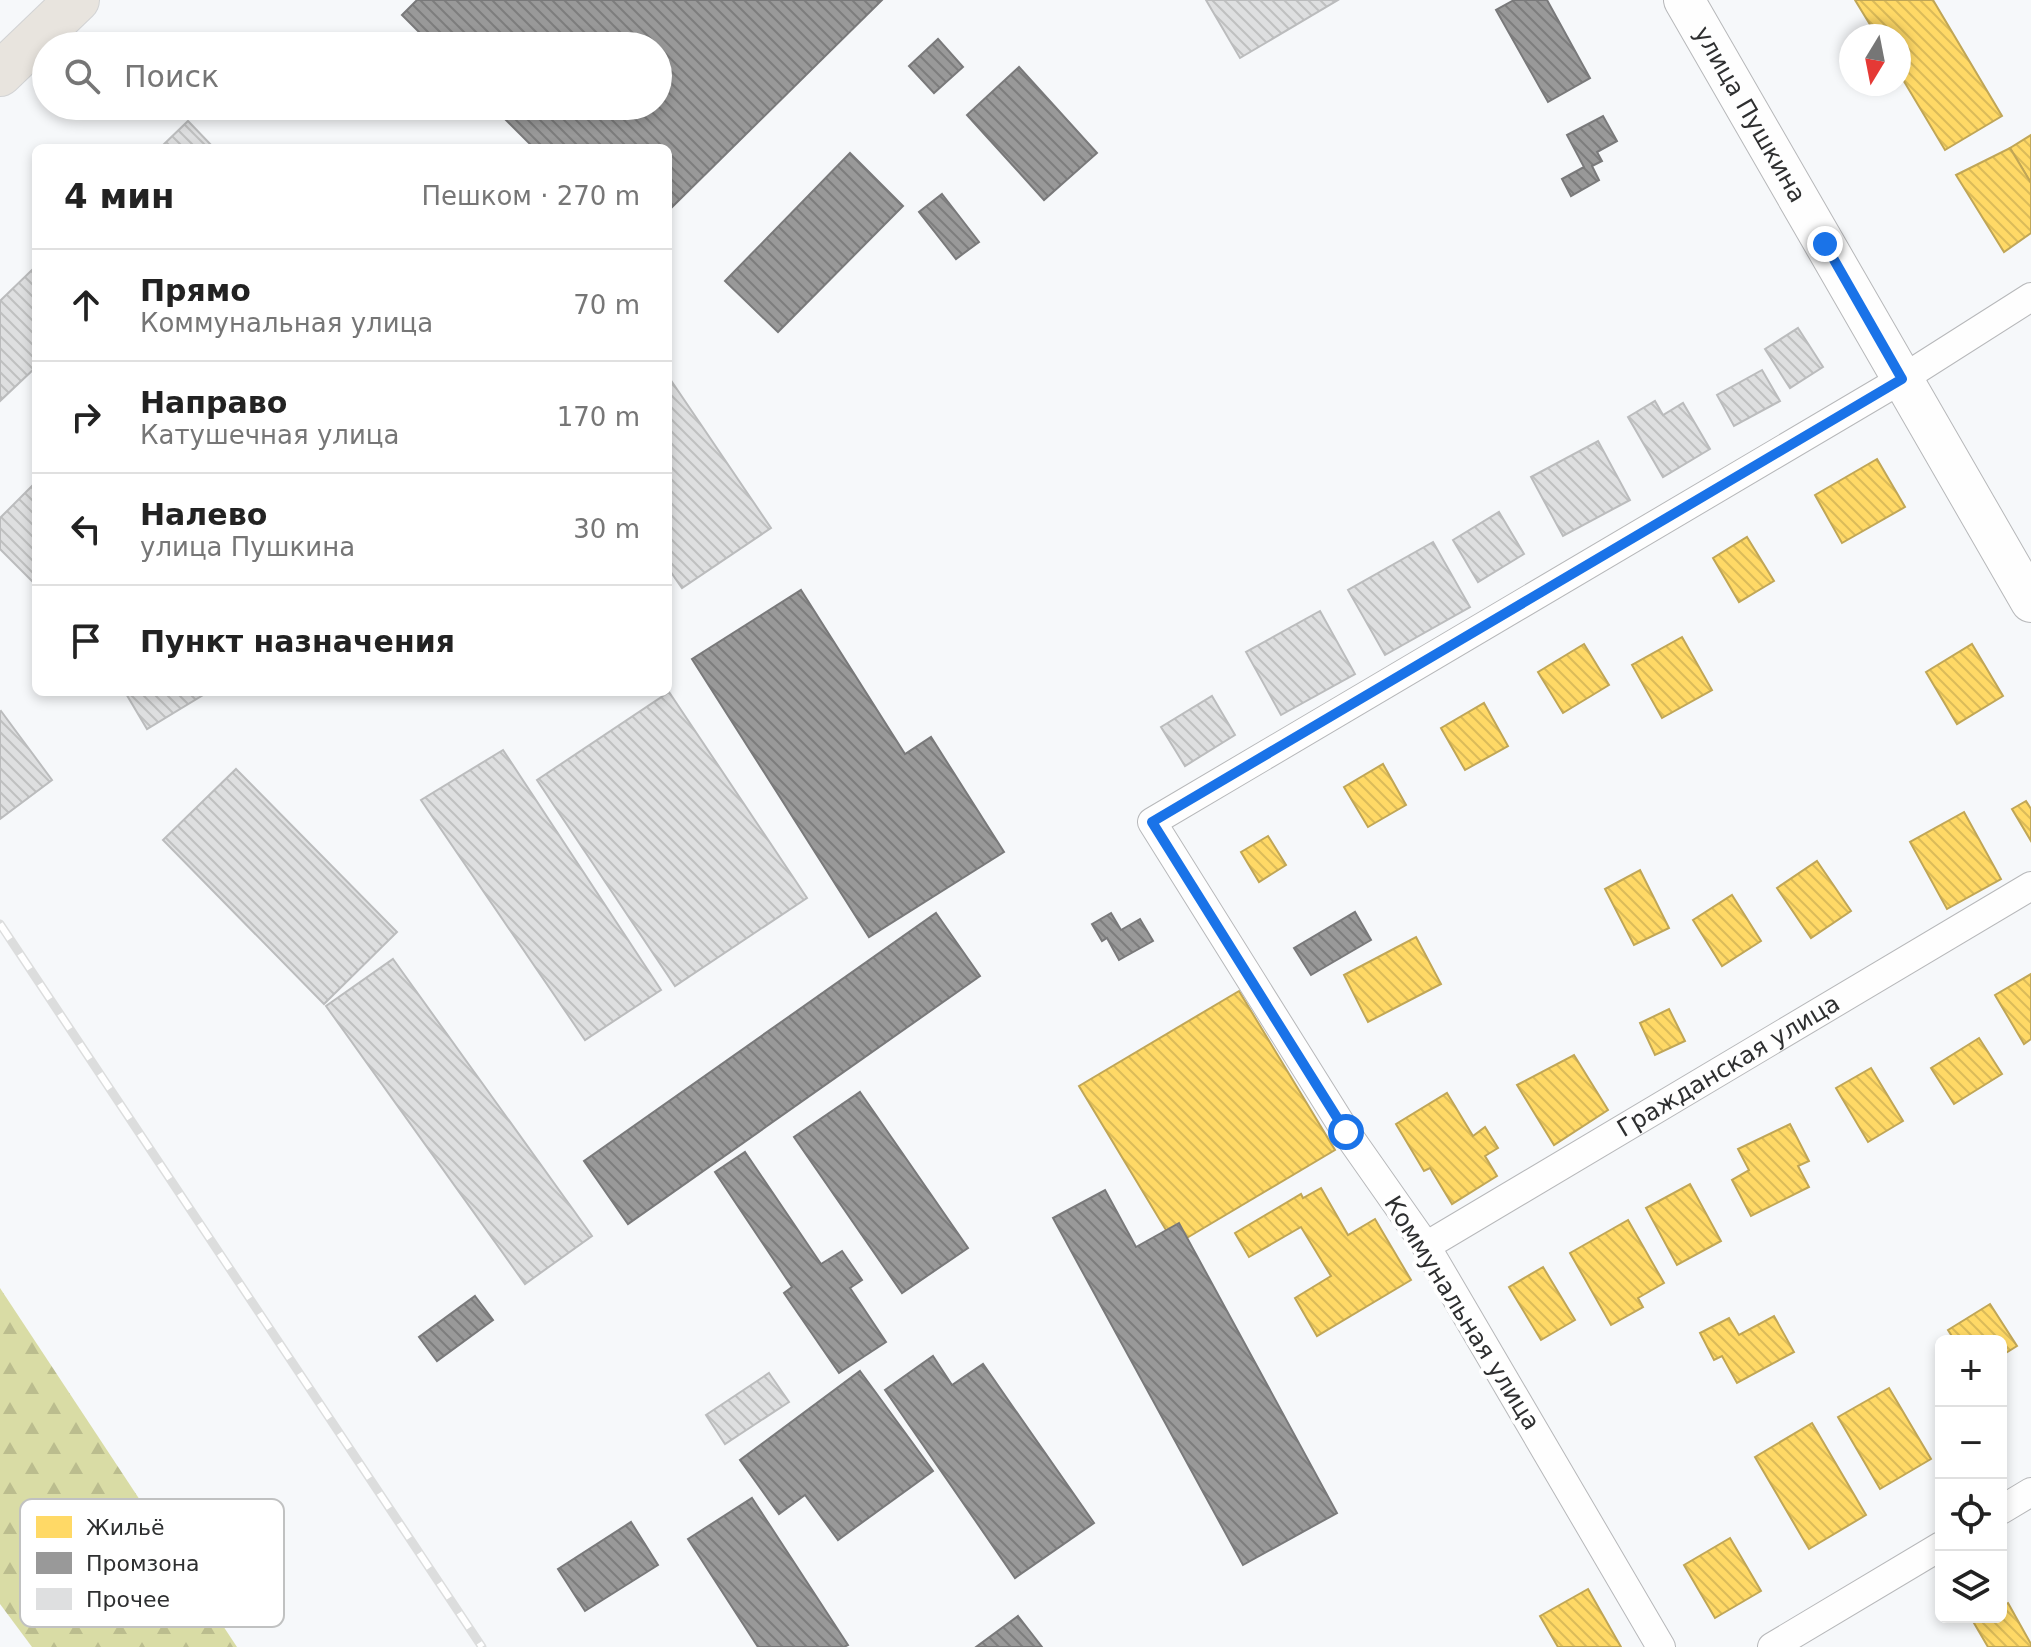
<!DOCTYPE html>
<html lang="ru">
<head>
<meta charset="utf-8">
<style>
	body { margin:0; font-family:"DejaVu Sans",sans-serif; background:#f6f6f6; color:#222 }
	.controls { position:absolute; right:24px; bottom:24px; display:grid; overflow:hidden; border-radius:12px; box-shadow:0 4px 12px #0003 }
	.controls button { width:72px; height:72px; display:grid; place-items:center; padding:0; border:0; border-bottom:2px solid #e0e0e0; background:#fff; color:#222; font:40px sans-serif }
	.compass { position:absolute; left:1839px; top:24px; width:72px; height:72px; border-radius:50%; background:#fff; box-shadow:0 4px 12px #0003; rotate:190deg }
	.stop { position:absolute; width:24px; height:24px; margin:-18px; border:6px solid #1a73e8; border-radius:50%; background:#fff }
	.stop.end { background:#1a73e8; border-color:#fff; box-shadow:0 2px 8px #0008 }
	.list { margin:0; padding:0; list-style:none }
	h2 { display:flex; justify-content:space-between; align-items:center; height:104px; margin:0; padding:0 32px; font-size:34px }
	h2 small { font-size:26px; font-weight:400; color:#767676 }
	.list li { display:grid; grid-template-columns:52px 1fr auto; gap:24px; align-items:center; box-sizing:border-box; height:112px; padding:0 32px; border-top:2px solid #e0e0e0 }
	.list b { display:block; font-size:30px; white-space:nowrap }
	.list p { margin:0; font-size:26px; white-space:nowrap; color:#767676 }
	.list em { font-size:26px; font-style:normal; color:#767676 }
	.icon { flex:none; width:44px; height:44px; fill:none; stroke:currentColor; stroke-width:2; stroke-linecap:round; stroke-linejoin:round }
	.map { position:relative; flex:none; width:2031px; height:1647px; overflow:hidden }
	.search { position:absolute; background:#fff; box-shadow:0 4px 12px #0003; left:32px; top:32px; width:640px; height:88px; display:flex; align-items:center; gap:20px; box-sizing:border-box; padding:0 28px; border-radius:44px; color:#767676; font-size:30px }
	.panel { position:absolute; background:#fff; box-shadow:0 4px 12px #0003; left:32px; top:144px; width:640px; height:552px; border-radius:12px }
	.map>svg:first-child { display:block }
	.forest { fill:url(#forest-firs) }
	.homes { fill:url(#homes-back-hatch); stroke:#c0a656; stroke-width:2 }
	.industry { fill:url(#industry-back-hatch); stroke:#79797a; stroke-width:2 }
	.building { fill:url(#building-back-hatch); stroke:#bbbcbd; stroke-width:2 }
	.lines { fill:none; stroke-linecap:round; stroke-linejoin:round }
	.street-casing { stroke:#b7b8ba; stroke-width:30 }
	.secondary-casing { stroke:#b7b8ba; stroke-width:42 }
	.primary-casing { stroke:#d2d3d4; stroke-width:46 }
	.street { stroke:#fefefe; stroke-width:28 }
	.secondary { stroke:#fefefe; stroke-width:40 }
	.primary { stroke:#e8e4de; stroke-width:44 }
	.rail-casing { stroke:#dcdddd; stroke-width:9 }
	.rail { stroke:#fff; stroke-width:6; stroke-dasharray:18; stroke-linecap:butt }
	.route { stroke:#1a73e8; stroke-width:10 }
	.labels { text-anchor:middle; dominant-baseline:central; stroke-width:8; stroke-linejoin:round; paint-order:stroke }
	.street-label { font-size:24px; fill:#2e2f30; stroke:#fff }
	.key { fill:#fff; stroke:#c0c1c1; stroke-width:2 }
	.key-label { font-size:22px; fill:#2e2f30 }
</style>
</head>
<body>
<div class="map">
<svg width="2031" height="1647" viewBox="0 0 2031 1647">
	<defs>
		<pattern id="forest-firs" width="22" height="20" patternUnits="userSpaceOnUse" patternTransform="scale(2)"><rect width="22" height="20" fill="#d9dca5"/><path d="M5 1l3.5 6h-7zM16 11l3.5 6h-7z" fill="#bbbd8e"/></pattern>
		<pattern id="homes-back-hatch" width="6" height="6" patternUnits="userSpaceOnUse" patternTransform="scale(2)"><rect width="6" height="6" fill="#ffd966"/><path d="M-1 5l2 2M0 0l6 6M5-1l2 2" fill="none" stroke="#dbbb59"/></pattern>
		<pattern id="industry-back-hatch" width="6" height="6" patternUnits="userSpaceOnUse" patternTransform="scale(2)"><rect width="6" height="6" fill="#999"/><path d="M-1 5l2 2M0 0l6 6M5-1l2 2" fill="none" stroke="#7d7d7d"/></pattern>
		<pattern id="building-back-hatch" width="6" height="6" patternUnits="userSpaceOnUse" patternTransform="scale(2)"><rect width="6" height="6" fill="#dedfe0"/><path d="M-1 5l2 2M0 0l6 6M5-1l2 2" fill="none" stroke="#bfc0c0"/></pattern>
	</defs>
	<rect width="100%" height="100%" fill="#f6f8fa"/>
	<path class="forest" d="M0,1288L237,1647H32L0,1604Z"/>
	<g class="homes">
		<path d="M1855,0H1933L2002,116L1945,150L1899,73V36H1877Z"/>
		<path d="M2031,135V183L2010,148Z"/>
		<path d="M2010,148L2031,183V233L2004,252L1956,175Z"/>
		<path d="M1877,459L1905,507L1842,543L1815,495Z"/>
		<path d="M1747,537L1774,581L1739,602L1713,558Z"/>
		<path d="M1682,637L1712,690L1662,718L1632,665Z"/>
		<path d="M1584,644L1609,685L1563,713L1538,672Z"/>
		<path d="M1972,644L2003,696L1957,724L1926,672Z"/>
		<path d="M1484,703L1508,746L1465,770L1441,728Z"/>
		<path d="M1383,764L1406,805L1368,827L1344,787Z"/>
		<path d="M2026,801L2031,809V841L2012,809Z"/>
		<path d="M1964,812L2001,879L1947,909L1910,842Z"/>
		<path d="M1268,836L1286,865L1259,882L1241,852Z"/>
		<path d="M1817,861L1851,911L1811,938L1777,888Z"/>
		<path d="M1640,870L1669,928L1634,945L1605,889Z"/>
		<path d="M1732,895L1761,941L1722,966L1693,920Z"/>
		<path d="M1416,937L1441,984L1368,1022L1344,975Z"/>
		<path d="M2031,974V1039L2024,1044L1995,995Z"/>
		<path d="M1239,991L1335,1150L1175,1245L1079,1086Z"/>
		<path d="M1669,1009L1685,1041L1655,1055L1640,1023Z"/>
		<path d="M1979,1038L2002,1074L1954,1104L1931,1068Z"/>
		<path d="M1574,1055L1608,1110L1554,1145L1517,1085Z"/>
		<path d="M1871,1068L1903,1121L1868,1142L1836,1088Z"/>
		<path d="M1447,1093L1473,1136L1485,1127L1498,1148L1485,1156L1497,1176L1452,1204L1430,1168L1424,1171L1396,1124Z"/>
		<path d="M1790,1124L1809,1161L1798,1166L1809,1187L1751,1216L1732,1180L1749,1170L1738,1149Z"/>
		<path d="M1690,1184L1721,1241L1677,1265L1646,1208Z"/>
		<path d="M1321,1188L1348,1235L1375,1219L1411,1280L1317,1336L1295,1298L1331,1276L1301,1227L1249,1257L1235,1233L1301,1194L1303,1198Z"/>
		<path d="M1628,1220L1664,1283L1638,1298L1643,1307L1611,1325L1570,1253Z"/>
		<path d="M1543,1267L1575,1320L1541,1340L1509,1287Z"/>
		<path d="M1990,1304L2017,1346L2001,1356V1341H1955L1948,1330Z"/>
		<path d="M1774,1316L1794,1352L1737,1383L1722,1356L1714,1360L1700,1333L1729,1318L1739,1335Z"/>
		<path d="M1889,1388L1931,1459L1880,1489L1838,1417Z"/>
		<path d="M1812,1423L1866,1515L1809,1549L1755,1457Z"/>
		<path d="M1730,1538L1761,1591L1715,1618L1684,1565Z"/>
		<path d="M1588,1589L1621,1647H1558L1540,1616Z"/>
		<path d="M2008,1603L2031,1644V1647H1988L1974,1623L1984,1617H2001V1607Z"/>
	</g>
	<g class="industry">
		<path d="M417,0H882L668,211V148H534L492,106H658V46H433L402,15Z"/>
		<path d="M1514,0H1547L1590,78L1548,102L1496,10Z"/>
		<path d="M938,39L963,67L934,93L909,66Z"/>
		<path d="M1019,67L1097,153L1044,200L967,115Z"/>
		<path d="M1603,116L1617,141L1597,152L1602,161L1592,166L1599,180L1571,196L1562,179L1584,167L1567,135Z"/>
		<path d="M850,153L903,206L778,332L725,281Z"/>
		<path d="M942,194L979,242L956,259L919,212Z"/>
		<path d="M801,590L905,754L931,737L1004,852L869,937L692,659Z"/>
		<path d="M1355,912L1371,940L1311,975L1294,948Z"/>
		<path d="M936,913L980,976L628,1224L584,1161Z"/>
		<path d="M1111,913L1121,930L1140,919L1153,941L1119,960L1107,938L1102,941L1092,924Z"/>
		<path d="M860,1092L968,1248L902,1293L794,1137Z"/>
		<path d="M745,1152L821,1264L842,1251L862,1280L850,1288L886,1342L839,1373L784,1293L792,1287L715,1172Z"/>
		<path d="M1105,1190L1136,1247L1179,1223L1337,1513L1243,1565L1053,1218Z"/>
		<path d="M475,1296L493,1320L437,1361L419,1337Z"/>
		<path d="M933,1356L952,1385L983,1364L1094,1523L1015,1578L885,1390Z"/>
		<path d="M860,1371L933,1471L838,1540L805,1495L779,1514L740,1460Z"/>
		<path d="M752,1498L848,1645L844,1647H758L688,1539Z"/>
		<path d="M631,1522L658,1565L585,1611L558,1569Z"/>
		<path d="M1018,1616L1042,1647H976Z"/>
	</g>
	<g class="building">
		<path d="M1206,0H1338L1240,58Z"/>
		<path d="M188,121L214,148H160Z"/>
		<path d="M36,266V367L0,401V301Z"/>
		<path d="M1798,328L1823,367L1790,388L1765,349Z"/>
		<path d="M1762,370L1780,401L1734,426L1717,395Z"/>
		<path d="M668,376L771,528L682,588L668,568Z"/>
		<path d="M1655,401L1663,415L1683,403L1710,449L1663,477L1628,417Z"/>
		<path d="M1598,441L1630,500L1563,536L1531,477Z"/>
		<path d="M36,482V585L0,549V518Z"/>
		<path d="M1499,512L1524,554L1478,582L1453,540Z"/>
		<path d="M1433,542L1470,607L1385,655L1348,590Z"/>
		<path d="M1320,611L1355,674L1281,715L1246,652Z"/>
		<path d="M125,692H208L147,729Z"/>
		<path d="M669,692L807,898L675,986L537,780Z"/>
		<path d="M1212,696L1235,735L1185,766L1161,727Z"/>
		<path d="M1,711L52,780L0,819V712Z"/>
		<path d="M503,750L661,990L585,1040L421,800Z"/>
		<path d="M236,769L397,932L324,1004L163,840Z"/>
		<path d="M393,959L592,1236L525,1284L326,1006Z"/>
		<path d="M769,1373L789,1402L725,1444L706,1415Z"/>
	</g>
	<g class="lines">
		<defs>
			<g id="street">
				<path id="s1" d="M1426,1246L2031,886"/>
				<path d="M2001,1510L2031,1492"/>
				<path d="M1661,1647L1426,1246L1346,1132L1152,822L1902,379L2031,297"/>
				<path d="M1772,1647L1941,1546"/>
			</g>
			<g id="secondary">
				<path id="s2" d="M1684,0L2031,602"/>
			</g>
			<path id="primary" d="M0,74L77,0"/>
		</defs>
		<use href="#street" class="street-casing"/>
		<use href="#secondary" class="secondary-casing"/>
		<use href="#primary" class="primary-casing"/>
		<use href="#street" class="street"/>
		<use href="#secondary" class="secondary"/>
		<use href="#primary" class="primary"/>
		<defs>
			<path id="rail" d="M0,924L482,1647"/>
		</defs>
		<use href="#rail" class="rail-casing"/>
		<use href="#rail" class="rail"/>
	</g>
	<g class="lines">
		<path class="route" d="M1346,1132L1152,822L1902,379L1825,244"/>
	</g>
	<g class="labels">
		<g class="street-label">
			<text stroke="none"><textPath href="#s2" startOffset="132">улица Пушкина</textPath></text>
			<text stroke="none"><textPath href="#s1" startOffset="352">Гражданская улица</textPath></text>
			<text transform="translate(1462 1313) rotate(58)">Коммунальная улица</text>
		</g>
	</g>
	<rect x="20" y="1499" width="264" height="128" rx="12" class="key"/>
	<rect x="36" y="1516" width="36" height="22" fill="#ffd966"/>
	<rect x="36" y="1552" width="36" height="22" fill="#999"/>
	<rect x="36" y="1588" width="36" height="22" fill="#dedfe0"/>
	<g class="key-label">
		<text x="86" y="1535">Жильё</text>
		<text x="86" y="1571">Промзона</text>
		<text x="86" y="1607">Прочее</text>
	</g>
</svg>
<div class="controls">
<button>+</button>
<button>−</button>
<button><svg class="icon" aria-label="locate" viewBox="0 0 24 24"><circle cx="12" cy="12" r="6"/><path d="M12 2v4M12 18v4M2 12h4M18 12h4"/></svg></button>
<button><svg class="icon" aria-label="layers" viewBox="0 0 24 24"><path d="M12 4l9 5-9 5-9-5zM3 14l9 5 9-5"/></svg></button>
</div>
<svg class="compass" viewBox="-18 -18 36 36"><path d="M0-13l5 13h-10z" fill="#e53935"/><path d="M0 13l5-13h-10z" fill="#767676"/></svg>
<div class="stop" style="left:1346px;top:1132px"></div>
<div class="stop end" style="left:1825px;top:244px"></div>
<div class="search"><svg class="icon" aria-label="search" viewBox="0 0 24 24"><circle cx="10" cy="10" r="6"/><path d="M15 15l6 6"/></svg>Поиск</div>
<section class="panel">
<h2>4 мин<small>Пешком · 270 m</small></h2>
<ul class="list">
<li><svg class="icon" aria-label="ahead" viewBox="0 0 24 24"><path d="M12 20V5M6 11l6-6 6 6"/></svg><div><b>Прямо</b><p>Коммунальная улица</p></div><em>70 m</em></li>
<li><svg class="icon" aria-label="right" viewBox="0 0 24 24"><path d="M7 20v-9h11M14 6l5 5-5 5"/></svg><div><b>Направо</b><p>Катушечная улица</p></div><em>170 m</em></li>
<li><svg class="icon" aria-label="left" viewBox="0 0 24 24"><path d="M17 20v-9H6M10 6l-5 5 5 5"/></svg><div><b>Налево</b><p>улица Пушкина</p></div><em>30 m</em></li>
<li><svg class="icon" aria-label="arrive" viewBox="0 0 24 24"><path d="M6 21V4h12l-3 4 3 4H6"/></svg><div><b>Пункт назначения</b></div></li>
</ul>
</section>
</div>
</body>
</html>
